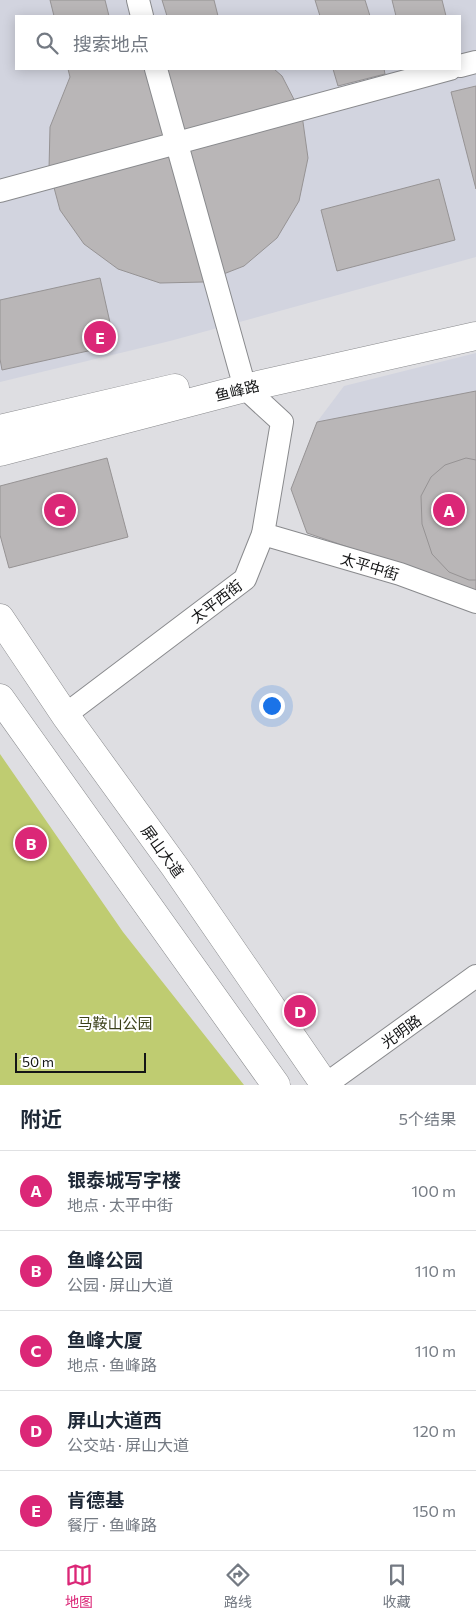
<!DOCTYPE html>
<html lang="zh">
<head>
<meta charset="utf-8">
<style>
	body { margin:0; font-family:Commissioner,"Noto Sans SC",sans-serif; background:#f2f2f3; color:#1f2937 }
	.scale { position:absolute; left:15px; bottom:12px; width:131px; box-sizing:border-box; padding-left:5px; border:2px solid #141516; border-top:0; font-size:14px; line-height:18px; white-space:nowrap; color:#141516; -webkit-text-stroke:4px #fff; paint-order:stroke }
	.you { position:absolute; left:271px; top:705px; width:18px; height:18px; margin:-12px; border:4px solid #fff; border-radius:50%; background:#1a73e8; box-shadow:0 0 0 8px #1a73e833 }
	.badge { display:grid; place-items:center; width:32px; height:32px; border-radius:50%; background:#db2777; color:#fff; font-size:16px; font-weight:700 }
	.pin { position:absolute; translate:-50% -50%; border:2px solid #fff; box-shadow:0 1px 5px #0006 }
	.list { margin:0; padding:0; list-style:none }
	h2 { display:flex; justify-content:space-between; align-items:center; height:65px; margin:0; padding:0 20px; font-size:21px }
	h2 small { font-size:16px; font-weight:400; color:#747a83 }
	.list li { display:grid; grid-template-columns:32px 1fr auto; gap:15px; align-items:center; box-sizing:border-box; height:80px; padding:0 20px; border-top:1px solid #e0e1e3 }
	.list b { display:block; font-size:19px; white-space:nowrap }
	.list p { margin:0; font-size:16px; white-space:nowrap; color:#747a83 }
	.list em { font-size:16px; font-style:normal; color:#747a83 }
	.icon { flex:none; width:28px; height:28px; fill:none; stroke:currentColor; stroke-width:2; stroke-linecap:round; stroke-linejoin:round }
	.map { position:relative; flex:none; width:476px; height:1085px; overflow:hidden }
	.search { position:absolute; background:#fff; box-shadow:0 2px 12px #0003; left:15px; right:15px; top:15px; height:55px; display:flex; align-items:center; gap:12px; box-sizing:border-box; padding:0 18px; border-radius:0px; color:#747a83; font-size:19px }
	.sheet { height:465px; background:#fff }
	nav { display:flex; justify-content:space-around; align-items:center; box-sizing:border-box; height:70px; border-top:1px solid #e0e1e3; background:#fff; font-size:14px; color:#747a83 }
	nav a { display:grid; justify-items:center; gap:2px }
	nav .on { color:#db2777 }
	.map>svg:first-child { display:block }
	.built { fill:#d2d4df; fill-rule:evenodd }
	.green { fill:#bfcc71 }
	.building { fill:#b9b6b7; stroke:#969394 }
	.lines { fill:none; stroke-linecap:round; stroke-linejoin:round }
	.minor-casing { stroke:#898a8d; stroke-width:24 }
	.major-casing { stroke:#898a8d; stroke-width:29 }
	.minor { stroke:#fff; stroke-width:22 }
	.major { stroke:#fff; stroke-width:28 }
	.labels { text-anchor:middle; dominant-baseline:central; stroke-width:4; stroke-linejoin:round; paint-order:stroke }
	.street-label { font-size:15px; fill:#141516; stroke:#fff }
	.park-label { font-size:15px; fill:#3c411a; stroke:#fff }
</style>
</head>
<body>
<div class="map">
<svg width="476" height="1085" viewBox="0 0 476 1085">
	<rect width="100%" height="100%" fill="#dedee2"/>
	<g class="built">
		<path d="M0,0H476V257L170,341L0,382ZM16,16H460V69H16Z"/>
		<path d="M476,353V591L291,489L317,422L344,386Z"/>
	</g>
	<path class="green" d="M0,754L123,932L244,1085H0Z"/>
	<g class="building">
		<path d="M50,0H105L109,16H54Z"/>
		<path d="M162,0H214L218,16H167Z"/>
		<path d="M315,0H365L370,16H320Z"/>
		<path d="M392,0H442L446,16H396Z"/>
		<path d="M68,69H274L282,76L302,115L308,158L299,201L277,238L244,266L203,282L160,283L118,269L84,244L60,210L49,169L50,127L70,77Z"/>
		<path d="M333,69H384L385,74L338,86Z"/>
		<path d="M476,86V189L451,92Z"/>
		<path d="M439,179L455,240L337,271L321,210Z"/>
		<path d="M100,278L115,345L2,370L0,359V300Z"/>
		<path d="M476,391V591L307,533L291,489L317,422Z"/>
		<path d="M107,458L128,537L9,568L0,535V486Z"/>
		<path d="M466,458L476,460V580H469L449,572L432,554L422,524L421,496L431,477L445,465Z"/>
	</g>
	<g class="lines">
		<defs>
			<g id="minor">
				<path d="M138,0L142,16"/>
				<path d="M460,66L476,62"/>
				<path d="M0,191L450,69"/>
				<path d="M263,534L400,574L476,602"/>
				<path d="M65,715L245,579L263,534L282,422L245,388L156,69"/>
				<path d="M325,1085L476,976"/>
			</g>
			<g id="major">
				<path d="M0,429L175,388"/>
				<path d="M0,452L245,388L476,336"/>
				<path d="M0,618L65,715L175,867L325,1085"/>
				<path d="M0,698L276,1085"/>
			</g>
		</defs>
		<use href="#minor" class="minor-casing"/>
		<use href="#major" class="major-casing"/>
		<use href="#minor" class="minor"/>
		<use href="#major" class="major"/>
	</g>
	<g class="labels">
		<g class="street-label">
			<text transform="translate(237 390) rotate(-14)">鱼峰路</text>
			<text transform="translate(370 566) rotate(17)">太平中街</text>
			<text transform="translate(216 601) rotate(-37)">太平西街</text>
			<text transform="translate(163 851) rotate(54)">屏山大道</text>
			<text transform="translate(401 1031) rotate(-36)">光明路</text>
		</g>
		<g class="park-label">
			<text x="115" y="1023">马鞍山公园</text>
		</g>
	</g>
</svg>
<div class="scale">50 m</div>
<div class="you"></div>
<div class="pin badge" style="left:449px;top:510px">A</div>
<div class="pin badge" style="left:31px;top:843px">B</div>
<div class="pin badge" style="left:60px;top:510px">C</div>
<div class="pin badge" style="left:300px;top:1011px">D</div>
<div class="pin badge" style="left:100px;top:337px">E</div>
<div class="search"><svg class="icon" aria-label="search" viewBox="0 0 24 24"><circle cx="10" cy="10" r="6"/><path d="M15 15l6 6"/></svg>搜索地点</div>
</div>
<section class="sheet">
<h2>附近<small>5个结果</small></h2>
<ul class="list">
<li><span class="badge">A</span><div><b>银泰城写字楼</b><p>地点 · 太平中街</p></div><em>100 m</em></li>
<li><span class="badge">B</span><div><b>鱼峰公园</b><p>公园 · 屏山大道</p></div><em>110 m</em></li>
<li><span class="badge">C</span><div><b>鱼峰大厦</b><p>地点 · 鱼峰路</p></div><em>110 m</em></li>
<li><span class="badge">D</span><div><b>屏山大道西</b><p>公交站 · 屏山大道</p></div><em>120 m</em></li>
<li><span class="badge">E</span><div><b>肯德基</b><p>餐厅 · 鱼峰路</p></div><em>150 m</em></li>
</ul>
</section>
<nav>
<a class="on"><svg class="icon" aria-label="map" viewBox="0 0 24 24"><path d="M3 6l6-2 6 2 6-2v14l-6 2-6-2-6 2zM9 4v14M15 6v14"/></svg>地图</a>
<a><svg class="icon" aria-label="directions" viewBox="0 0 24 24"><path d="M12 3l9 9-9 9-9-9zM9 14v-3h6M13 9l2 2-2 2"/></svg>路线</a>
<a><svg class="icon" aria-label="saved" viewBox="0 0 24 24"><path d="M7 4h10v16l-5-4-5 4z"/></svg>收藏</a>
</nav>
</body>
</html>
